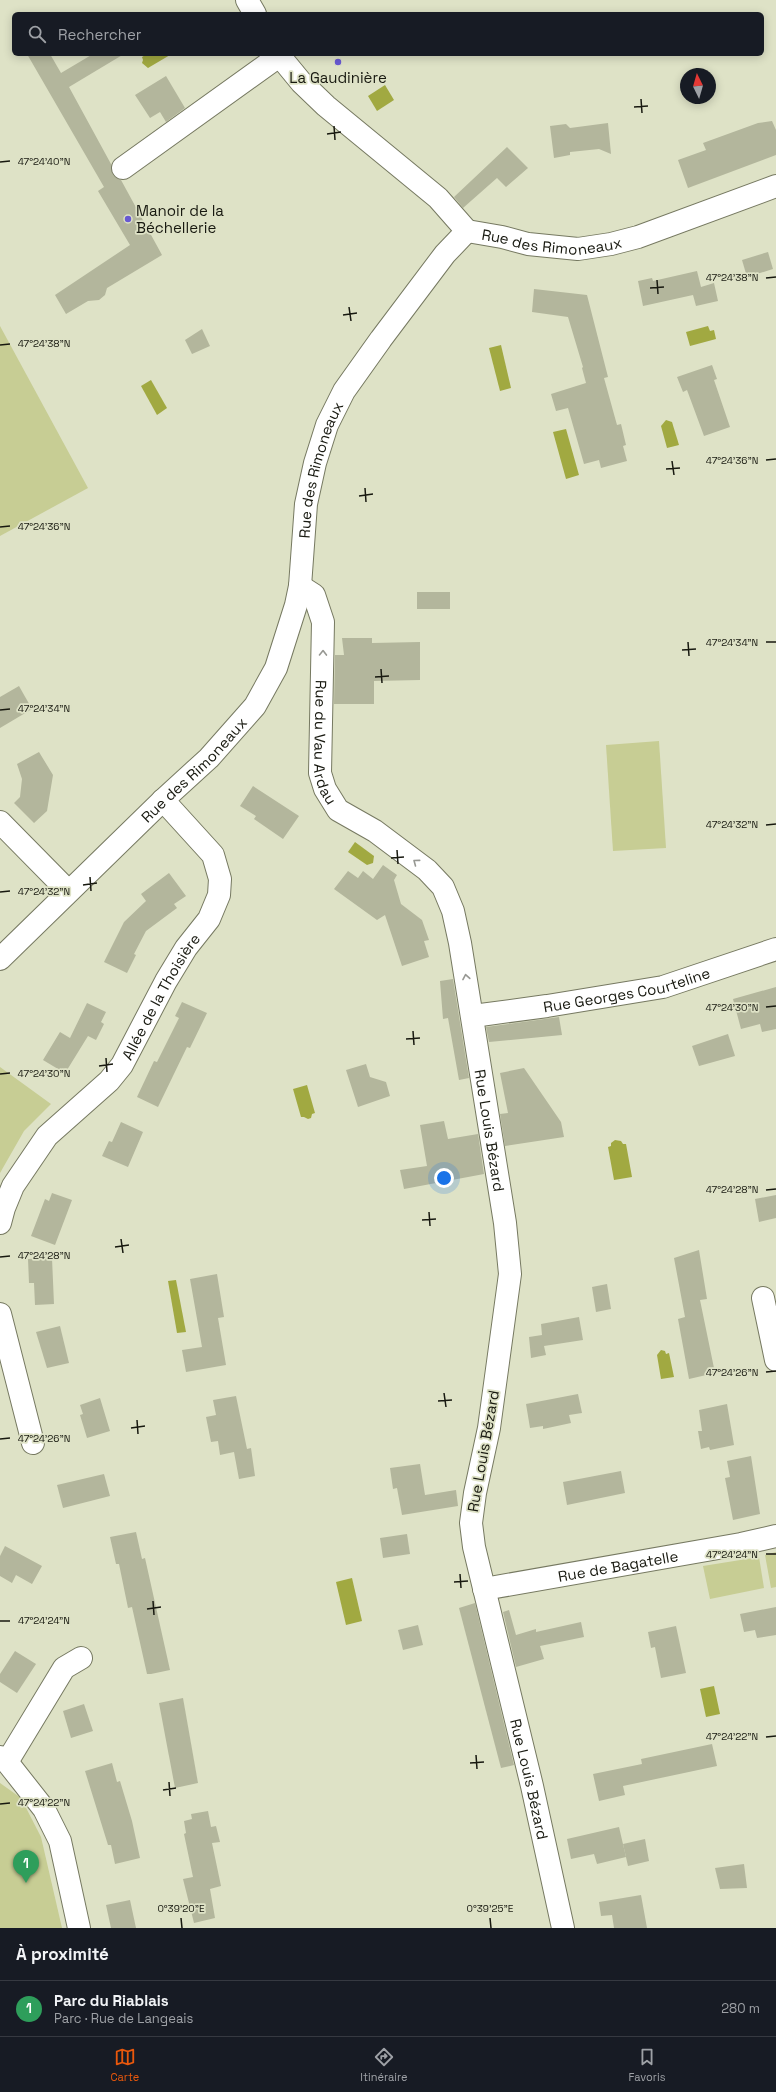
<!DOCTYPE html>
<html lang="fr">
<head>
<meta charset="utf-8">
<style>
	body { margin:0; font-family:"Space Grotesk",sans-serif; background:#20242c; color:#f1f3f6 }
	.compass { position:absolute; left:680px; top:68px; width:36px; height:36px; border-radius:50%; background:#171b24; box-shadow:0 2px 10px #0003; rotate:355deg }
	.you { position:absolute; left:444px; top:1178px; width:14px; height:14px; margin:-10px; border:3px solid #fff; border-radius:50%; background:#1a73e8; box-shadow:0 0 0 6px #1a73e833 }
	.badge { display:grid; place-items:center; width:26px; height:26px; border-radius:50%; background:#ea580c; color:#fff; font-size:13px; font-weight:700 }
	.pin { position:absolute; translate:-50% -33px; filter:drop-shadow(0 1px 2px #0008) }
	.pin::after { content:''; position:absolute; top:21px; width:14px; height:12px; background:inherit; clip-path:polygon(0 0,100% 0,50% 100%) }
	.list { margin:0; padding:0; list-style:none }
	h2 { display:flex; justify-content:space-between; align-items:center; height:52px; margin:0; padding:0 16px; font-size:17px }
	h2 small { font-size:13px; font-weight:400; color:#9ea1a6 }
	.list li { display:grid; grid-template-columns:26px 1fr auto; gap:12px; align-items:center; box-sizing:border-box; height:56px; padding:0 16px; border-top:1px solid #363941 }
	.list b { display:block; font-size:15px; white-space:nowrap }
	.list p { margin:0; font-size:13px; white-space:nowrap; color:#9ea1a6 }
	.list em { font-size:13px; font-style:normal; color:#9ea1a6 }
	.icon { flex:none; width:22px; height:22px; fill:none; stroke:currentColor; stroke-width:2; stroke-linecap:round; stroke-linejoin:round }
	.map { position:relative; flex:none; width:776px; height:1928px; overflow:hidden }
	.search { position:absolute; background:#171b24; box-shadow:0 2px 10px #0003; left:12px; right:12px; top:12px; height:44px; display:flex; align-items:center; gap:10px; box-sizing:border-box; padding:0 14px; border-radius:6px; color:#9ea1a6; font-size:15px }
	.sheet { height:108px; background:#171b24 }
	nav { display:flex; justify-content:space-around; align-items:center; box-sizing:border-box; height:56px; border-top:1px solid #363941; background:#171b24; font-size:11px; color:#9ea1a6 }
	nav a { display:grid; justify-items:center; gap:2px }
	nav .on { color:#ea580c }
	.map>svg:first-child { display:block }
	.green { fill:#c7cd94 }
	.water { fill:#a1a941 }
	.building { fill:#b3b69c }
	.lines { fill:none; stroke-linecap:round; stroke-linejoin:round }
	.minor-casing { stroke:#767961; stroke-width:24 }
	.minor { stroke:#fff; stroke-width:22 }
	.oneway { stroke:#979893 }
	.ticks { fill:none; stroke:#181910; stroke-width:1.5 }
	.poi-dot { fill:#6859d2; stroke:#dee2c6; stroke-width:1.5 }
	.labels { text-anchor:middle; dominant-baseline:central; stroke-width:3.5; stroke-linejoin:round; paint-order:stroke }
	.poi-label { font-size:15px; fill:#181910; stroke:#dee2c6 }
	.street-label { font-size:15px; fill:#181910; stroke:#dee2c6 }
	.ticks-label { font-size:10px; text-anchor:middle; fill:#181910; stroke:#dee2c6; stroke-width:3.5; stroke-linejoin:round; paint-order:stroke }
</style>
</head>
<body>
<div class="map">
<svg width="776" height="1928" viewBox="0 0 776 1928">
	<rect width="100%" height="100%" fill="#dee2c6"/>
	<g class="green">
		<path d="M0,326L88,488L0,536Z"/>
		<path d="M659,741L666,848L613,851L606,745Z"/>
		<path d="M0,1067L51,1104L24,1131L0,1173Z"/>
		<path d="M776,1552V1587L771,1588L765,1555Z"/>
		<path d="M759,1557L764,1588L710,1599L703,1566Z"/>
		<path d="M0,1783L21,1798L41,1837L62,1928H0Z"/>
	</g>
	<g class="water">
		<path d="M147,54H169L170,55L148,68L142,63L143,60L142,57Z"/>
		<path d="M385,85L394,100L377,111L368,96Z"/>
		<path d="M708,326L710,331L714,330L716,339L690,346L686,332Z"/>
		<path d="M501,345L511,388L500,391L489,348Z"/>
		<path d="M151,380L167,408L157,415L141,386Z"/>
		<path d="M666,420L672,422L679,445L667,448L661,426Z"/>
		<path d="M566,429L579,475L566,479L553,432Z"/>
		<path d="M355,842L374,856L373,863L367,865L348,852Z"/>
		<path d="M307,1085L315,1113L312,1114L311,1118L308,1119L304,1117H301L293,1089Z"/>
		<path d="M615,1140L621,1141L623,1144H626L632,1177L614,1180L608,1147L611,1146V1143Z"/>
		<path d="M176,1280L186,1332L177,1333L168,1281Z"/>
		<path d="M661,1350L665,1351L666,1354L669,1353L674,1377L661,1379L657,1355Z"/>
		<path d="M352,1578L362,1621L346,1625L336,1582Z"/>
		<path d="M714,1686L720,1714L706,1717L700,1689Z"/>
	</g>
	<g class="building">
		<path d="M27,54H50L61,73L93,54H124L69,87L111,164L113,175L121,180L162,255L107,288L105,295L99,300L88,301L66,314L55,295L130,245L98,191L104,187Z"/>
		<path d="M166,76L185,108L166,122L160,112L150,118L135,95Z"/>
		<path d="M772,121L776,130V155L688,188L678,160L706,150L703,143L758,123Z"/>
		<path d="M608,123L611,154L599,149L570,152V155L554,158L550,126L566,124L570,128Z"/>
		<path d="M507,147L528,168L506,187L497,178L463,208L454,197Z"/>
		<path d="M768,252L773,269L747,277L742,260Z"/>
		<path d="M697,271L701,287L714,283L718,301L696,306L693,295L643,306L638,281L652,278L653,281Z"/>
		<path d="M534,289L587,295L608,377L604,378L617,425L621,424L626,445L623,446L627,461L601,468L599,460L584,464L568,408L556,411L551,394L586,383L582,368L583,367L568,317L532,312Z"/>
		<path d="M202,329L210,346L192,354L185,340Z"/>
		<path d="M712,365L717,379L714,380L730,427L704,436L687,390L683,392L677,377Z"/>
		<rect x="417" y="592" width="33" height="17"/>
		<path d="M342,638H372V643L420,642V680L374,681V704H334L335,655H344Z"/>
		<path d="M19,686L32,709L0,728V697Z"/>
		<path d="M39,752L53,775L47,811L34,823L14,803L20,797L22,779L17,764Z"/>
		<path d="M253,786L299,816L283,839L254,819L256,816L240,806Z"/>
		<path d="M383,865L397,875L394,880L401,904L422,920L429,940L424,941L429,957L402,966L385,915L377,920L334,889L348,871L358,878L363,871L373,879Z"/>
		<path d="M169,873L186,896L174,904L177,908L146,931L134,954L136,955L127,973L104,962L124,922L146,901L141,894Z"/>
		<path d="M453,979L469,1078L459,1080L448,1018L443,1019L440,981Z"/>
		<path d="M776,987V1029L762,1032L760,1024L741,1029L733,999Z"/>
		<path d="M182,1002L207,1013L190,1048L187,1047L158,1107L137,1097L154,1061L157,1062L179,1018L175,1016Z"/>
		<path d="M87,1003L106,1012L101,1022L104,1024L96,1040L88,1036L67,1070L65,1069L63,1072L43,1060L60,1032L70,1038Z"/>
		<path d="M559,1017L562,1035L489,1042L486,1027Z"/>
		<path d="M728,1034L735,1056L699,1066L692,1046Z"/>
		<path d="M366,1064L370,1077L386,1082L390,1096L358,1107L346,1070Z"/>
		<path d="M524,1068L561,1122L564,1137L505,1146L500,1114L508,1113L500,1073Z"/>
		<path d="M444,1121L448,1139L478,1134L484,1174L404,1189L400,1170L427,1166L420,1125Z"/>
		<path d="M121,1122L143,1132L128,1167L102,1156L109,1141L112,1142Z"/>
		<path d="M52,1193L72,1200L55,1245L31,1236L45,1199L49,1201Z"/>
		<path d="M776,1195V1218L759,1222L755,1199Z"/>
		<path d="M699,1250L707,1299L700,1300L715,1373L689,1379L678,1319L685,1317L674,1258Z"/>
		<path d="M52,1258L54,1304L35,1305L34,1283H29L28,1259Z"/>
		<path d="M217,1274L224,1317L218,1318L226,1365L186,1372L182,1350L202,1347L190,1279Z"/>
		<path d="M607,1284L611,1309L596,1312L592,1287Z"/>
		<path d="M579,1317L583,1340L544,1346L546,1355L531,1358L529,1337L542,1335L541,1324Z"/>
		<path d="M60,1326L69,1363L47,1368L36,1332Z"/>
		<path d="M578,1394L582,1413L569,1415L571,1423L543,1429V1426L530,1428L526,1404Z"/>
		<path d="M236,1396L247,1449L251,1448L255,1476L239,1479L234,1452L220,1455L218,1441L211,1442L206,1417L216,1415L213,1400Z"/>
		<path d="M100,1398L110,1431L87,1438L80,1415L83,1414L80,1405Z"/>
		<path d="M727,1404L734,1445L710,1450L709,1447L701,1449L698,1431H702L699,1410Z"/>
		<path d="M751,1456L760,1514L733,1520L725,1478L730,1477L727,1461Z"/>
		<path d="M420,1464L425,1495L456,1490L458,1506L402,1515L397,1488L393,1489L390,1468Z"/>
		<path d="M621,1471L625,1493L567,1505L563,1482Z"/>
		<path d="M104,1474L110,1496L63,1508L57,1485Z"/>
		<path d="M136,1532L142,1559L145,1558L170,1670L151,1674H147L132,1607L128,1608L119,1564H116L110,1537Z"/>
		<path d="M407,1534L410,1554L383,1558L380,1538Z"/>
		<path d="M5,1546L42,1566L32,1584L16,1575L12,1583L0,1576V1556Z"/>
		<path d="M475,1603L514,1765L501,1768L459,1608Z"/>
		<path d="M776,1607V1635L757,1638L755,1630L744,1632L740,1614Z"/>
		<path d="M509,1610L516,1635L536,1629V1632L581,1622L584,1637L540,1646L544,1659L516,1667L503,1612Z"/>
		<path d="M418,1625L423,1645L403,1650L398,1630Z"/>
		<path d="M676,1626L686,1673L661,1678L655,1647L651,1648L648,1632Z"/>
		<path d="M15,1651L36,1664L17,1693L0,1682V1674Z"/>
		<path d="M183,1698L198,1783L175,1788L159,1703Z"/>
		<path d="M84,1704L93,1731L71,1738L63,1711Z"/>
		<path d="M712,1744L717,1766L623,1786L625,1795L599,1801L593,1774L642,1764L641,1759Z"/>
		<path d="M112,1763L117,1782L120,1781L132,1821L140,1858L115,1864L111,1845H108L85,1771Z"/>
		<path d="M208,1811L211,1827L216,1826L220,1842L212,1843L221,1886L210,1889L215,1918L194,1923L183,1879L193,1877L184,1834L186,1833L184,1821L192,1819L191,1814Z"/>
		<path d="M619,1827L626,1857L597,1864L594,1854L571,1859L567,1839Z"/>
		<path d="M645,1839L649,1861L628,1866L623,1844Z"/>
		<path d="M744,1864L747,1888L720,1889L715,1868Z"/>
		<path d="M641,1895L647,1928H614L612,1915L601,1916L599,1902Z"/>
		<path d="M130,1900L136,1928H111L106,1905Z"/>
	</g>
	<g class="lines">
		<defs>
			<g id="minor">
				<path d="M247,0L255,14"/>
				<path d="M278,54L301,82L326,106L438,198L467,231"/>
				<path d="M123,168L279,56"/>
				<path id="s1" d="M467,231L502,237L528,244L578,249L611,244L638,237L776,186"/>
				<path id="s2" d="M300,586L314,595L323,622L320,773L325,789L338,810L375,831L427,870L443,887L453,911L460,943L505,1223L510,1274L489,1428L475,1493L471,1523L474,1547L532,1786L563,1928"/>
				<path d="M0,822L68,891"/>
				<path id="s3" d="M0,959L163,800L209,758L255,706L276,668L296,605L300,586L306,504L315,463L327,425L344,391L381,339L445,254L467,231"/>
				<path id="s4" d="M473,1016L547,1006L663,987L776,949"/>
				<path id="s5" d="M0,1223L4,1208L13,1186L47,1136L109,1081L122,1065L166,981L186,948L209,919L219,895L220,879L213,855L163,800"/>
				<path d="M763,1298L776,1360"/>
				<path d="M0,1314L33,1443"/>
				<path id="s6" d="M484,1589L741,1544L776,1536"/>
				<path d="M0,1757L7,1762L44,1809L60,1841L79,1928"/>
				<path d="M7,1762L64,1668L81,1658"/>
			</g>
		</defs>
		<use href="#minor" class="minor-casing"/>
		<use href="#minor" class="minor"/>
	</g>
	<defs><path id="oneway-chevron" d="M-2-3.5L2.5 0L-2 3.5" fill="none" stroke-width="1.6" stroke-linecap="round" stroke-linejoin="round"/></defs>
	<g class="oneway">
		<use href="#oneway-chevron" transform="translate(323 653) rotate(-89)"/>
		<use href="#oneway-chevron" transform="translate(416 862) rotate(-143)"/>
		<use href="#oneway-chevron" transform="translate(466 977) rotate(-100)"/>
	</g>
	<path class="ticks" d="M641,99L642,113M634,107L648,106M334,126L335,140M327,134L341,132M0,162L10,161M766,278L776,277M657,280L658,294M650,288L664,287M349,307L351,321M343,315L357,313M0,345L10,344M766,460L776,459M672,461L674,475M666,469L680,468M365,488L366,502M359,496L373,494M0,527L10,526M688,642L689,656M766,642H776M682,650L696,649M381,669L382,683M375,677L389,676M0,710L10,709M766,825L776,824M397,850L398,864M391,858L404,857M90,877L91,891M83,885L97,883M0,892L10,891M766,1007L776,1006M413,1031L414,1045M406,1039L420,1038M106,1058L107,1072M99,1066L113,1064M0,1074L10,1073M766,1190L776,1189M429,1212L430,1226M422,1220L436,1219M121,1239L123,1253M115,1247L129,1245M0,1257L10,1256M766,1372L776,1371M444,1393L446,1407M438,1401L452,1400M137,1420L138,1434M131,1428L145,1426M0,1439L10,1438M766,1554H776M460,1574L461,1588M454,1582L468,1581M153,1601L154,1615M147,1609L161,1607M0,1621H10M766,1737L776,1736M476,1755L477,1769M470,1763L484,1762M169,1782L170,1796M163,1790L176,1788M0,1804L10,1803M181,1918L182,1928M490,1918L491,1928"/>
	<g class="poi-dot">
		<circle cx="338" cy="62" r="4"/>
		<circle cx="128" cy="219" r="4"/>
	</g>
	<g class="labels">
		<g class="poi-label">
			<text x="338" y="77">La Gaudinière</text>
			<text x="136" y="210" text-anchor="start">Manoir de la<tspan x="136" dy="17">Béchellerie</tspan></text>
		</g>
		<g class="street-label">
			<text stroke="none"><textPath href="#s1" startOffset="86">Rue des Rimoneaux</textPath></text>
			<text stroke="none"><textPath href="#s3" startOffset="607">Rue des Rimoneaux</textPath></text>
			<text stroke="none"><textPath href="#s2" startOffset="166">Rue du Vau Ardau</textPath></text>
			<text stroke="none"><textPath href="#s3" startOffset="271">Rue des Rimoneaux</textPath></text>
			<text stroke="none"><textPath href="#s4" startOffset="156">Rue Georges Courteline</textPath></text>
			<text stroke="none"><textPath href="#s5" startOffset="282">Allée de la Thoisière</textPath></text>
			<text stroke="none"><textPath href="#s2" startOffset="617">Rue Louis Bézard</textPath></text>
			<text transform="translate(483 1451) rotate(-80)">Rue Louis Bézard</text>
			<text stroke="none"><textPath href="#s6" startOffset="136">Rue de Bagatelle</textPath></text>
			<text stroke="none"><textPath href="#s2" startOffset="1277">Rue Louis Bézard</textPath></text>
		</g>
	</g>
	<g class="ticks-label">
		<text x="44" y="165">47°24'40"N</text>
		<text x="732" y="281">47°24'38"N</text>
		<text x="44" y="347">47°24'38"N</text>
		<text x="732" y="464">47°24'36"N</text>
		<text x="44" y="530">47°24'36"N</text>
		<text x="732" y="646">47°24'34"N</text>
		<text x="44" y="712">47°24'34"N</text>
		<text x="732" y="828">47°24'32"N</text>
		<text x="44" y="895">47°24'32"N</text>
		<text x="732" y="1011">47°24'30"N</text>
		<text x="44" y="1077">47°24'30"N</text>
		<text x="732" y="1193">47°24'28"N</text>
		<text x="44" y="1259">47°24'28"N</text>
		<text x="732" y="1376">47°24'26"N</text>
		<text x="44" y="1442">47°24'26"N</text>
		<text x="732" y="1558">47°24'24"N</text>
		<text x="44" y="1624">47°24'24"N</text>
		<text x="732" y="1740">47°24'22"N</text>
		<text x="44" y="1806">47°24'22"N</text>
		<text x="181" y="1912">0°39'20"E</text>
		<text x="490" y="1912">0°39'25"E</text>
	</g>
</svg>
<svg class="compass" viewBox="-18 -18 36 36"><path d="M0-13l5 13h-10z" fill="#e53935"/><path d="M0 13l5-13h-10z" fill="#9ea1a6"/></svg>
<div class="you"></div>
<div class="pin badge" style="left:26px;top:1883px;background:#2e9e5b">1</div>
<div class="search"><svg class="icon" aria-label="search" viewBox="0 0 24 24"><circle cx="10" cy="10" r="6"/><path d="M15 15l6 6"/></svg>Rechercher</div>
</div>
<section class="sheet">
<h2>À proximité<small></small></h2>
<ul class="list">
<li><span class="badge" style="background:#2e9e5b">1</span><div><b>Parc du Riablais</b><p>Parc · Rue de Langeais</p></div><em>280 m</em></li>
</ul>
</section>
<nav>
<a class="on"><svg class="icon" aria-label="map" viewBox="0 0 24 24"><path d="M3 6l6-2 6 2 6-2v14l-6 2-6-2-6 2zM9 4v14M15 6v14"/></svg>Carte</a>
<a><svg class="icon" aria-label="directions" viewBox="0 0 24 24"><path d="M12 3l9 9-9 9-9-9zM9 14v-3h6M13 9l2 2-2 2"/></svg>Itinéraire</a>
<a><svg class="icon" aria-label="saved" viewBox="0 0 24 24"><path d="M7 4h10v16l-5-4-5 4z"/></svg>Favoris</a>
</nav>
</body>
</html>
